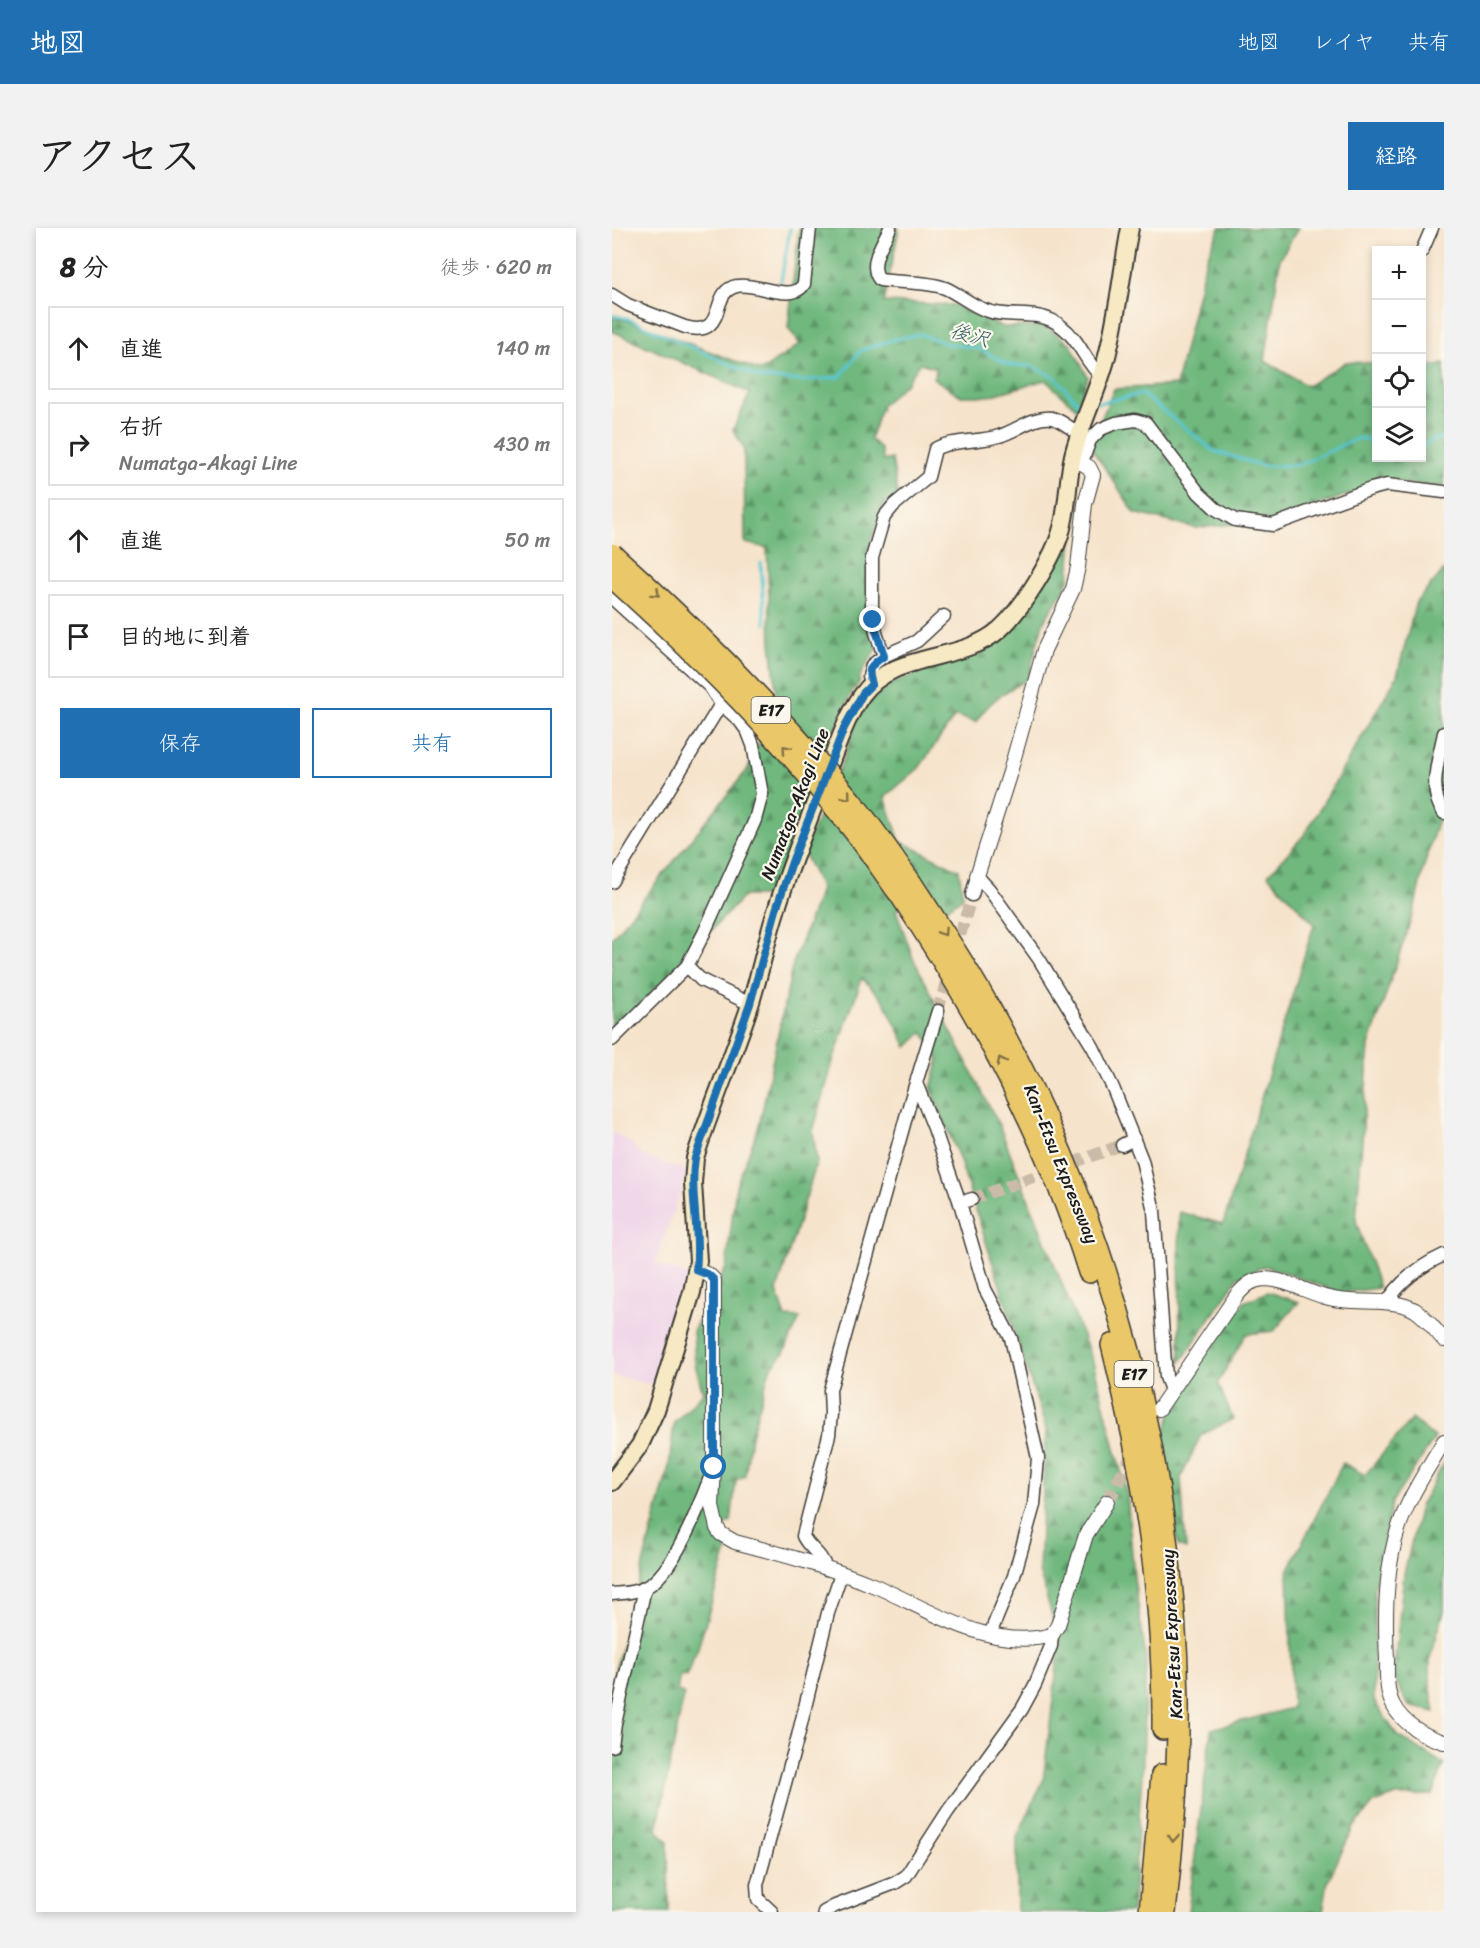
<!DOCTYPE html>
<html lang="ja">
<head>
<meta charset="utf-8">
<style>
	body { margin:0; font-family:Sriracha,"Klee One",sans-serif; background:#f2f2f2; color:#222 }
	.controls { position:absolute; right:18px; top:18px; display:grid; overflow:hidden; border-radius:0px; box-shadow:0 3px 9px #0003 }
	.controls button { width:54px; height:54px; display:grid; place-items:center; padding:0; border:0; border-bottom:2px solid #e0e0e0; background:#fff; color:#222; font:30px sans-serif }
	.stop { position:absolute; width:18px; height:18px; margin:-14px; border:4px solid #1f6fb2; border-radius:50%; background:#fff }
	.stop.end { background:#1f6fb2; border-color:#fff; box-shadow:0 2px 6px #0008 }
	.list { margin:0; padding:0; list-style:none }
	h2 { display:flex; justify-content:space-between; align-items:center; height:78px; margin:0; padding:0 24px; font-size:26px }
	h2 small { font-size:20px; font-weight:400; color:#767676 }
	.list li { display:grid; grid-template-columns:39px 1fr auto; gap:18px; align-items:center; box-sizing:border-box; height:84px; margin:0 12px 12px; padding:0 12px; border:2px solid #e0e0e0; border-radius:0px }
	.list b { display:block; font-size:22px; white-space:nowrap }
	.list p { margin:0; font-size:20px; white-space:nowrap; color:#767676 }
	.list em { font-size:20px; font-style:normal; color:#767676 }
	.actions { display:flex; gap:12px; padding:18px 24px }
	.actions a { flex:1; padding:14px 0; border:2px solid #1f6fb2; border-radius:0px; text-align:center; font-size:21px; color:#1f6fb2 }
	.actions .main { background:#1f6fb2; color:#fff }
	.icon { flex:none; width:33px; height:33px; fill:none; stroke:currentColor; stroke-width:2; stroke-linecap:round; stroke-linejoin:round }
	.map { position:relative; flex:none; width:832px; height:1684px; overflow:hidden; border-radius:0px }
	header { display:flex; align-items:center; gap:36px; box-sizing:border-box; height:84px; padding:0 30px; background:#1f6fb2; color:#fff }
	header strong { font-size:28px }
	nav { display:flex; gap:33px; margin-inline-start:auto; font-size:21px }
	.intro { display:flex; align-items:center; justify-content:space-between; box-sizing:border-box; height:144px; padding:0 36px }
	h1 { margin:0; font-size:42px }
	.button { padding:15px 27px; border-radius:0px; background:#1f6fb2; color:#fff; font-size:21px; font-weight:700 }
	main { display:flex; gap:36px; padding:0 36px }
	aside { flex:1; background:#fff; border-radius:0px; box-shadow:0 3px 9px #0003 }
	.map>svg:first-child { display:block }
	.built { fill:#eed0e8 }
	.forest { fill:url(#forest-firs); stroke:#466a4d; stroke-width:1.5 }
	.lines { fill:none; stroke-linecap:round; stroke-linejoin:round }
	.stream { stroke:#59c6d1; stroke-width:3 }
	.minor-tunnel { stroke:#cabba8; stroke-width:12; stroke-dasharray:12 6; stroke-linecap:butt }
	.tertiary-tunnel { stroke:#cabba8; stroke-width:14; stroke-dasharray:14 7; stroke-linecap:butt }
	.minor-casing { stroke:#3d3a36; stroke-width:15 }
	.tertiary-casing { stroke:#3d3a36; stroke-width:16 }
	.secondary-casing { stroke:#3d3a36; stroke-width:20 }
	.motorway-casing { stroke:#3d3a36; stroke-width:24 }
	.minor { stroke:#fff; stroke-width:12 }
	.tertiary { stroke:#fff; stroke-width:14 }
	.secondary { stroke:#f7e9c3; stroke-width:16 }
	.motorway { stroke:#eac769; stroke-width:21 }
	.motorway-bridge-casing { stroke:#3d3a36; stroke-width:24; stroke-linecap:butt }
	.motorway-bridge { stroke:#eac769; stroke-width:21 }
	.oneway { stroke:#837242 }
	.route { stroke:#1f6fb2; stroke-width:8 }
	.labels { text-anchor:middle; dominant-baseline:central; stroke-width:4.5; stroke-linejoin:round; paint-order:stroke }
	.shield { fill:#fbf7ec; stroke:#5f5e5a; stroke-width:1.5 }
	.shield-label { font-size:16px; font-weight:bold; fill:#1c1c1c }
	.street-label { font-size:18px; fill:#1c1c1c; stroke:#fbf7ec }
	.water-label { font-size:20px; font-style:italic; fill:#346064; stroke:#fbf7ec }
</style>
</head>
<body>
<header>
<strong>地図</strong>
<nav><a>地図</a><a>レイヤ</a><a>共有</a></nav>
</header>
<div class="intro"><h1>アクセス</h1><a class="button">経路</a></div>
<main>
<aside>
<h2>8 分<small>徒歩 · 620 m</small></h2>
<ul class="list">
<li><svg class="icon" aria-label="ahead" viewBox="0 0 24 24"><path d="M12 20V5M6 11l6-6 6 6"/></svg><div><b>直進</b></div><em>140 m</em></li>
<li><svg class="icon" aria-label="right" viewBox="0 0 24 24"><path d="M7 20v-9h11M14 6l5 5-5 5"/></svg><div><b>右折</b><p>Numatga-Akagi Line</p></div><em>430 m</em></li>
<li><svg class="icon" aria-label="ahead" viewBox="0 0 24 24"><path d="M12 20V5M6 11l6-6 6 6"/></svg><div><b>直進</b></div><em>50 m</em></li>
<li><svg class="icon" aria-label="arrive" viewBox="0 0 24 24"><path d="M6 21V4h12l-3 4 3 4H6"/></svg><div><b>目的地に到着</b></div></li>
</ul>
<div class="actions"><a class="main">保存</a><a>共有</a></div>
</aside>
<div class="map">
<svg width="832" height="1684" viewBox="0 0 832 1684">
	<defs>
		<pattern id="forest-firs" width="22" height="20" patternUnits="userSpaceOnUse" patternTransform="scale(1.5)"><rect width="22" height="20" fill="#70b87e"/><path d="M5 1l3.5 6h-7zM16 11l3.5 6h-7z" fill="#5b9566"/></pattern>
	</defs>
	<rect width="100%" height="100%" fill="#fbf7ec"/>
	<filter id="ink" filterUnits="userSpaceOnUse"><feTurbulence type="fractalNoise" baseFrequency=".0167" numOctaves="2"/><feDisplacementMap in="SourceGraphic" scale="12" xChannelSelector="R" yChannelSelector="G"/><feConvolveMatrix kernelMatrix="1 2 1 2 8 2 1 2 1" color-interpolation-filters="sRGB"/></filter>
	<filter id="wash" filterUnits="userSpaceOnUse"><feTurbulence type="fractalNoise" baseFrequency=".008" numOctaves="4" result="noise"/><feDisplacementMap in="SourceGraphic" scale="24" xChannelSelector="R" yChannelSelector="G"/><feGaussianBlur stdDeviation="1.35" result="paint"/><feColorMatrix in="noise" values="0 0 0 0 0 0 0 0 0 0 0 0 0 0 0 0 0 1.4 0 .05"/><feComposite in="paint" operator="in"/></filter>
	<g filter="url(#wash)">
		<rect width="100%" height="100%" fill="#f6e3cb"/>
		<path class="built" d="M0,904L20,916L29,927L76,943L43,1035L77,1048L44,1158L0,1147Z"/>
		<g class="forest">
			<path d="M187,0H287L272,74L342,77L391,99L432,98L458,115L476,149L465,181L433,152L377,168H349L321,150L325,140L308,135L294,155L270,177L258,211L269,221L271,233L280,231L286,268L269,286L262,303L257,325L265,421L253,439L248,448L247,455L238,467L158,668H132L29,776L0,802V710L136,541L165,472L159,414L155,320L133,315L132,220L121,202L138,165L0,103V90L15,92L149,143L188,116L176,100Z"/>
			<path d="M608,0H686L668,31L653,133L695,158L734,134L764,135V230H810V137L827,138L832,135V259L776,253L662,292L584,300L523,285L478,218L502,161L564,157L594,31Z"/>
			<path d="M460,305L457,353L431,395L420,435L419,449C397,461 377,472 364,494L343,488L307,540L273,569L288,613L347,642L351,669L330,684L318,658L284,682L301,730L387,897L481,1134L515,1267L522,1350L534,1431L531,1533L520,1684H405V1609L431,1553L448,1415L427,1343L434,1201L347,930L319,860L327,831L311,804L295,819L272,773L250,750L222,830L201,903L205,934L165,1063L174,1089L188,1090L172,1125L158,1141L139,1208L133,1248L124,1252L119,1294L113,1296L115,1323L86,1420L74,1448L68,1447L65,1463L72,1466L45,1602L56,1614L57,1684H0V1454L57,1238L62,1195L91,1165L83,1136L81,1103L114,1040L124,958L147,898L181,735L209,661L191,624L232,530L248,482L278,457L323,437L350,430L396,407Z"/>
			<path d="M832,342V570L811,642L802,682L757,818L744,993L767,1060L730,1065L653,1038L626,1049L568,1135L567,984L611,996L702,696L656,647L693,606L785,448L804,374Z"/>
			<path d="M655,1064L687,1074L662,1103L634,1106L606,1155L621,1191L589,1207L569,1250L574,1321L566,1318L548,1218L571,1153L632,1074Z"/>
			<path d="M800,1191L823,1210L780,1274L762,1363V1473L785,1507L832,1536L820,1567L782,1568L762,1575L741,1600L716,1653L711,1684H576L599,1501L680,1480L676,1343L731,1235L753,1247Z"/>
			<path d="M832,1235V1383L818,1430V1456L823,1484L797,1478L781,1449L792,1346L808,1278Z"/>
		</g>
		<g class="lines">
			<g class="stream">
				<path d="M169,53L178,0"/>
				<path d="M0,87L17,91L148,150L190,153L228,149L248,123L276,113L308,106L335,116L366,120L397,137L419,138L443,149L467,176H474"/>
				<path d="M486,175L530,166L602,223L652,238L687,237L746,210L764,213"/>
				<path d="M810,217L832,208"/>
				<path d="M149,335L153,396"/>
			</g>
		</g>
	</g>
	<g filter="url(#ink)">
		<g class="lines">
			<g class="minor-tunnel">
				<path d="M343,724L360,667"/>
				<path d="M326,783L337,744"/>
				<path d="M360,971L510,917"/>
			</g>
			<path class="tertiary-tunnel" d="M495,1274L524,1222"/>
			<defs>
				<g id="minor">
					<path d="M278,0C271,15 255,37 268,52C288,55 315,53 333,60C347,66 359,77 373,82C398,92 426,80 449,98C468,112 473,134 489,148"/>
					<path d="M810,23L820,0"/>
					<path d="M0,67L16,77L73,99C117,111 96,63 125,58C144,54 180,76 192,56L198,0"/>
					<path d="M470,234L478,212L489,201L504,195L523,192L534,195L587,265L604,281L623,292L661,297L759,261L775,257L832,264"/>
					<path d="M0,370L98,459L109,476L128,493L136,504L141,517L150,566L143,592L92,705L75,738L0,812"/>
					<path d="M272,428L264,405L260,380V330L272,289L282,277L316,249L323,221C337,212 369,214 387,208C403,204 422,187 440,190C449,192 460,201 468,207"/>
					<path d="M260,456L257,448L260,437L272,428L305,413L332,388"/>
					<path d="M832,505C827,530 815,563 832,585"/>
					<path d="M365,648L377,661L427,731L481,819L501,860L530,932L542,983L554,1149L559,1162"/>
					<path d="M0,654L109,476"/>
					<path d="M360,667L365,648"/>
					<path d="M75,738L89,752L138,776"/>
					<path d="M304,855L322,900L348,975L373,1061L399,1110L426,1230L422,1277L402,1348L378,1406"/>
					<path d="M510,917L522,911"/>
					<path d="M348,975L360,971"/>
					<path d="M778,1075L777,1071C791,1051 810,1037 832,1027"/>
					<path d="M214,1341C209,1324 197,1321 191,1308L217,1207L219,1186L218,1162L299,871L326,783"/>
					<path d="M0,1366C11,1365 22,1365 32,1360C61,1348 88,1276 99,1247"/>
					<path d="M0,1518L3,1496L33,1360"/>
					<path d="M160,1684L146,1671L145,1657L186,1508L216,1385L229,1346"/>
					<path d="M212,1684L223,1678L283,1655L294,1648L336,1583L410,1481L423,1457L439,1418L440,1407"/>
				</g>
				<g id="tertiary">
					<path d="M365,648L398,544L432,422L461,361L466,339L473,276L481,247L477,239L460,230"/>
					<path d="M84,1042L97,1047L102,1052V1239L100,1278L105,1300L109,1306L123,1314C169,1326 218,1339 263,1358C317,1381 378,1424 440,1407L446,1397L474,1307L495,1274"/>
					<path d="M547,1181L625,1067C633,1058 639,1052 652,1051C674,1051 696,1065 717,1070C744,1077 781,1069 803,1082C814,1089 823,1102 832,1112"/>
					<path d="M832,1213C813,1245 792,1276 783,1312C773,1351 773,1392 775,1432C775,1447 774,1463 781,1477C790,1495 813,1509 832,1514"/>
				</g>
				<path id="secondary" d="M0,1254L28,1217L44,1182L80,1064L86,1033L81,955L83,930C99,878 121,829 138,777C148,746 154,714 164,683C178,637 197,592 214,546C225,520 233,491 250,467C282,422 349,436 388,401C410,381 443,328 450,300C457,274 455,246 463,220C472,189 487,160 495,128C506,86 510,42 518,0"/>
				<g id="motorway">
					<path d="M299,655C330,702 361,749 388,799C500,1004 562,1238 566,1472C567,1543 561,1614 553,1684"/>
					<path d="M288,666C366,784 435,908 477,1044"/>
					<path d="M500,1117C532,1242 552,1371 551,1501"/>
					<path d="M538,1684L550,1547"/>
				</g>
			</defs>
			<use href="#minor" class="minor-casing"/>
			<use href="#tertiary" class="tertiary-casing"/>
			<use href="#secondary" class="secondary-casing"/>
			<use href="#motorway" class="motorway-casing"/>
			<use href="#minor" class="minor"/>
			<use href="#tertiary" class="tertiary"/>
			<use href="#secondary" class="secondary"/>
			<use href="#motorway" class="motorway"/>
			<defs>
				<g id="motorway-bridge">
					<path d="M0,326C87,404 169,488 243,578C263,603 281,629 299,655"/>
					<path d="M0,349C83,423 161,502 231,589C252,613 269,641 288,666"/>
				</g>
			</defs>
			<use href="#motorway-bridge" class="motorway-bridge-casing"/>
			<use href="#motorway-bridge" class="motorway-bridge"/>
		</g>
		<defs><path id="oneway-chevron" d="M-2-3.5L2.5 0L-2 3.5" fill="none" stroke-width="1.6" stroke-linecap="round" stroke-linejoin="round" transform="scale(1.5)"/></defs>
		<g class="oneway">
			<use href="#oneway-chevron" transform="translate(44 365) rotate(42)"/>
			<use href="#oneway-chevron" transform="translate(174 521) rotate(-131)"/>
			<use href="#oneway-chevron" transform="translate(235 568) rotate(50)"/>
			<use href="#oneway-chevron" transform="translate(331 704) rotate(57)"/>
			<use href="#oneway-chevron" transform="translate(389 833) rotate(-117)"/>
			<use href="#oneway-chevron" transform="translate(561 1610) rotate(94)"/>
		</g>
	</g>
	<g class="lines" filter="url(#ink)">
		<path class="route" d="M102,1239V1052L97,1047L84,1042C89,1005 77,967 83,930L138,776L164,682L180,634L232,500L251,465L260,456C254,440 259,437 272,428L261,392"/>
	</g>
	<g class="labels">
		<g class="shield">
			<rect x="139.5" y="469" width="39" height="26" rx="4.5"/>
			<rect x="502.5" y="1133" width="39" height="26" rx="4.5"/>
		</g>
		<g class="shield-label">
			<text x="159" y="482">E17</text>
			<text x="522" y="1146">E17</text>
		</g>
		<g class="street-label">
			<text transform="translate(183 576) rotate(-69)">Numatga-Akagi Line</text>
			<text transform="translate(449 936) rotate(68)">Kan-Etsu Expressway</text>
			<text transform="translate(560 1406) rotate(-93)">Kan-Etsu Expressway</text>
		</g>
		<g class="water-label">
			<text transform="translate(358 107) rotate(16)">後沢</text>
		</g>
	</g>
</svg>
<div class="controls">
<button>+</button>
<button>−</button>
<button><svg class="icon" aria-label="locate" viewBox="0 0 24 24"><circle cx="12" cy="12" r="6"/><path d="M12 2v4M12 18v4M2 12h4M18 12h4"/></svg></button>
<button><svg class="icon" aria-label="layers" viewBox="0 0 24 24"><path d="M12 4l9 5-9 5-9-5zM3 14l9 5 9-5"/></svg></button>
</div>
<div class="stop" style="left:102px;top:1239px"></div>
<div class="stop end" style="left:261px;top:392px"></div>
</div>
</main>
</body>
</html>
